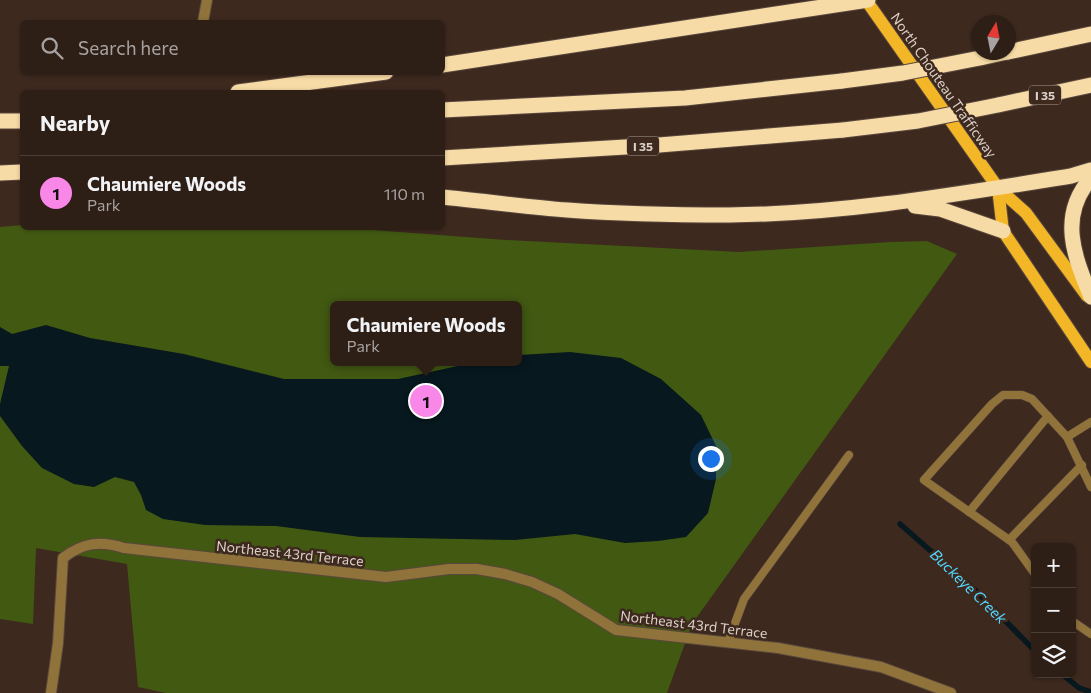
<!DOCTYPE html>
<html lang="en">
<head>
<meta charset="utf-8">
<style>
	body { margin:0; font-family:Commissioner,sans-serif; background:#3a2c23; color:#f1f3f6 }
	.controls { position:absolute; right:15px; bottom:15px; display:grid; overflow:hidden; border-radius:8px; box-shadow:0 1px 4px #0004 }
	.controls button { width:45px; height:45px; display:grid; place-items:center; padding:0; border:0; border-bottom:1px solid #493d35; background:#2e1f16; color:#f1f3f6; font:25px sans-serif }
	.compass { position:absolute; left:971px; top:15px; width:45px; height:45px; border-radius:50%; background:#2e1f16; box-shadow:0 1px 4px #0004; rotate:10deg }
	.you { position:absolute; left:710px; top:458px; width:18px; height:18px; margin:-12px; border:4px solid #fff; border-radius:50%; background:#1a73e8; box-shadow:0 0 0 8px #1a73e833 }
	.badge { display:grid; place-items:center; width:32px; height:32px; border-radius:50%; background:#f987e8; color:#111; font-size:16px; font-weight:700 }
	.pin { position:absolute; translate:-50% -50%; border:2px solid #fff; box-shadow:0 1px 5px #0006 }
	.popup { position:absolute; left:330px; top:301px; width:192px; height:65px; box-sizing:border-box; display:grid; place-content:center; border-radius:8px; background:#2e1f16; filter:drop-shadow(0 1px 4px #0005); font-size:16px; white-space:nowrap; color:#a7a2a1 }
	.popup b { font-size:19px; color:#f1f3f6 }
	.popup::after { content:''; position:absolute; left:50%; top:100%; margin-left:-10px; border:10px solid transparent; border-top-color:#2e1f16 }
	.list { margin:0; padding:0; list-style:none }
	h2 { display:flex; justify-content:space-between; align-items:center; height:65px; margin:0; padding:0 20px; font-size:21px }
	h2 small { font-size:16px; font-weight:400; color:#a7a2a1 }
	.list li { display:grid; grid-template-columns:32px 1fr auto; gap:15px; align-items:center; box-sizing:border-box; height:75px; padding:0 20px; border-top:1px solid #493d35 }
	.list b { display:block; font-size:19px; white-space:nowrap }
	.list p { margin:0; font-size:16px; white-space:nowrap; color:#a7a2a1 }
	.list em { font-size:16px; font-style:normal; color:#a7a2a1 }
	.icon { flex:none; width:28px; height:28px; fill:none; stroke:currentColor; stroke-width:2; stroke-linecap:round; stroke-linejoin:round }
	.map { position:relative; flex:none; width:1091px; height:693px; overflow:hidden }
	.search { position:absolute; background:#2e1f16; box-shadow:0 1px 4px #0004; left:20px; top:20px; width:425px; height:55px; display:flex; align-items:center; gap:12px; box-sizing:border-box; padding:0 18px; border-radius:8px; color:#a7a2a1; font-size:19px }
	.panel { position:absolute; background:#2e1f16; box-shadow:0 1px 4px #0004; left:20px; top:90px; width:425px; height:140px; border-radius:8px }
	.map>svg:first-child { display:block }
	.green { fill:#425912; fill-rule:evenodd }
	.water { fill:#07181e }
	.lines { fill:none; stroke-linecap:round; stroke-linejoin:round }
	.stream { stroke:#07181e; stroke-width:5.5 }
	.lane-casing { stroke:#5a473d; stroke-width:9 }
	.street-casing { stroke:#5a473d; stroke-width:12 }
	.primary-casing { stroke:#5a473d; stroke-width:14 }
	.highway-casing { stroke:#5a473d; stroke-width:17 }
	.lane { stroke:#90733a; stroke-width:8 }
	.street { stroke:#90733a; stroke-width:10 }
	.primary { stroke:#f3b627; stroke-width:12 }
	.highway { stroke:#f7dba6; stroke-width:15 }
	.highway-bridge-casing { stroke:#5a473d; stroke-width:17; stroke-linecap:butt }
	.highway-bridge { stroke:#f7dba6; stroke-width:15 }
	.labels { text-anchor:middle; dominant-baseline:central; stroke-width:5; stroke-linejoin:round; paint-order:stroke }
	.shield { fill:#3d291e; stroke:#ad9e95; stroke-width:1 }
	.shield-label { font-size:12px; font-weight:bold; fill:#ddd0c8 }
	.street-label { font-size:14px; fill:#ddd0c8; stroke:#3d291e }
	.water-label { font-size:15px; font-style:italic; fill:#53d6fd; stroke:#3d291e }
</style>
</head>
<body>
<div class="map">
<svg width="1091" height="693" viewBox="0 0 1091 693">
	<rect width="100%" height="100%" fill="#3d291e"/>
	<path class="green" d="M22,225V228H346L506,240L739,252L890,242L927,241L957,254L692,624L667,693H166L138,687L127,564L36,548L33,624L0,619V227ZM334,305H518V362H334Z"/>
	<path class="water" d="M46,325L90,338L184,354L284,379H398L476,362H518L519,355L570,352L621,358L661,379L701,415L716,446V479L708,513L686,537L658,541L625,543L575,534L515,540L360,537L276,526L205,525L163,519L146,510L141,495L134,482L115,477L94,487L74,484L42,468L22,446L0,416V404L9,366H0V327L12,334Z"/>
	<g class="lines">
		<g class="stream">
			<path d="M900,524L973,588L1035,651"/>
			<path d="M1062,674L1079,688L1091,692"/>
		</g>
		<defs>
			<g id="lane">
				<path d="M1067,437L1091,487"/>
				<path d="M969,512L1048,416"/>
				<path d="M1009,540L1082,465"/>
				<path d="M1035,574L1012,542L924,480L992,404L1003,395H1022L1032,399L1067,437L1091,422"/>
				<path d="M1072,621L1091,634"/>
				<path d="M728,642L744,599L849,455"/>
			</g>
			<g id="street">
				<path d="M203,22L207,0"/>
				<path d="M51,693L58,643L63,558C82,543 100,540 124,548L386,577L449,569H477L505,574L532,582L558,594L616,630L778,648L881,667L951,693"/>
			</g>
			<g id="primary">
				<path d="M866,0L998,188L1026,213L1087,296"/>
				<path d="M998,188L1003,231L1091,362"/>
			</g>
			<g id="highway">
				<path d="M1008,52L1091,34"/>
				<path d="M980,58L1007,52"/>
				<path d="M442,65L868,0"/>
				<path d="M238,92L386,72"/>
				<path d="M998,105L1091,85"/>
				<path d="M442,110L685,98L842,81"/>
				<path d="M0,121H22"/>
				<path d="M442,158L659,145L843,130"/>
				<path d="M0,173L22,172"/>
				<path d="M1091,178C1058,216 1074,256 1091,297"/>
				<path d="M442,197C484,201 525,207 567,210C621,214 675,215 729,215C844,214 958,194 1071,176L1091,170"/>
				<path d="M915,206L940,209L1003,231"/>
			</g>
		</defs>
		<use href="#lane" class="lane-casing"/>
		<use href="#street" class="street-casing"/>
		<use href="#primary" class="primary-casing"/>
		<use href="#highway" class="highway-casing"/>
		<use href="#lane" class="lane"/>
		<use href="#street" class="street"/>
		<use href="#primary" class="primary"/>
		<use href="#highway" class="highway"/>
		<defs>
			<g id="highway-bridge">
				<path d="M842,81L903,73L980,58"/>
				<path d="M843,130L918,121L998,105"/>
			</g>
		</defs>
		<use href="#highway-bridge" class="highway-bridge-casing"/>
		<use href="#highway-bridge" class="highway-bridge"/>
	</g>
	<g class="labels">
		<g class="shield">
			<rect x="1029" y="85.5" width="32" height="19" rx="4"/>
			<rect x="627" y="136.5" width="32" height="19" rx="4"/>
		</g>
		<g class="shield-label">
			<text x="1045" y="95">I 35</text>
			<text x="643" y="146">I 35</text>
		</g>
		<g class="street-label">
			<text transform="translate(944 85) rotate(55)">North Chouteau Trafficway</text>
			<text transform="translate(290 553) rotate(6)">Northeast 43rd Terrace</text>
			<text transform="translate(694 624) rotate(7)">Northeast 43rd Terrace</text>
		</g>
		<g class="water-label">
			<text transform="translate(969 586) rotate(44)">Buckeye Creek</text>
		</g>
	</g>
</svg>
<div class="controls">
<button>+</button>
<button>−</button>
<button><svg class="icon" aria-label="layers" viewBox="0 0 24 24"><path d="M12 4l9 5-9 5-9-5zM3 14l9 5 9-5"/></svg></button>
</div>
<svg class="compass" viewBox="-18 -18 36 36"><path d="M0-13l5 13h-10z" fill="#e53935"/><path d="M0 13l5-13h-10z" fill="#a7a2a1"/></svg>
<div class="you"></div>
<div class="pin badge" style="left:426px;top:401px">1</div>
<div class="popup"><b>Chaumiere Woods</b>Park</div>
<div class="search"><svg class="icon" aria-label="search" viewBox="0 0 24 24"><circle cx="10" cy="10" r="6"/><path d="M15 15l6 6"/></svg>Search here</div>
<section class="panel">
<h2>Nearby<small></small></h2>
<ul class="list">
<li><span class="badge">1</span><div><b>Chaumiere Woods</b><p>Park</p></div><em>110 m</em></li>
</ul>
</section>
</div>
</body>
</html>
